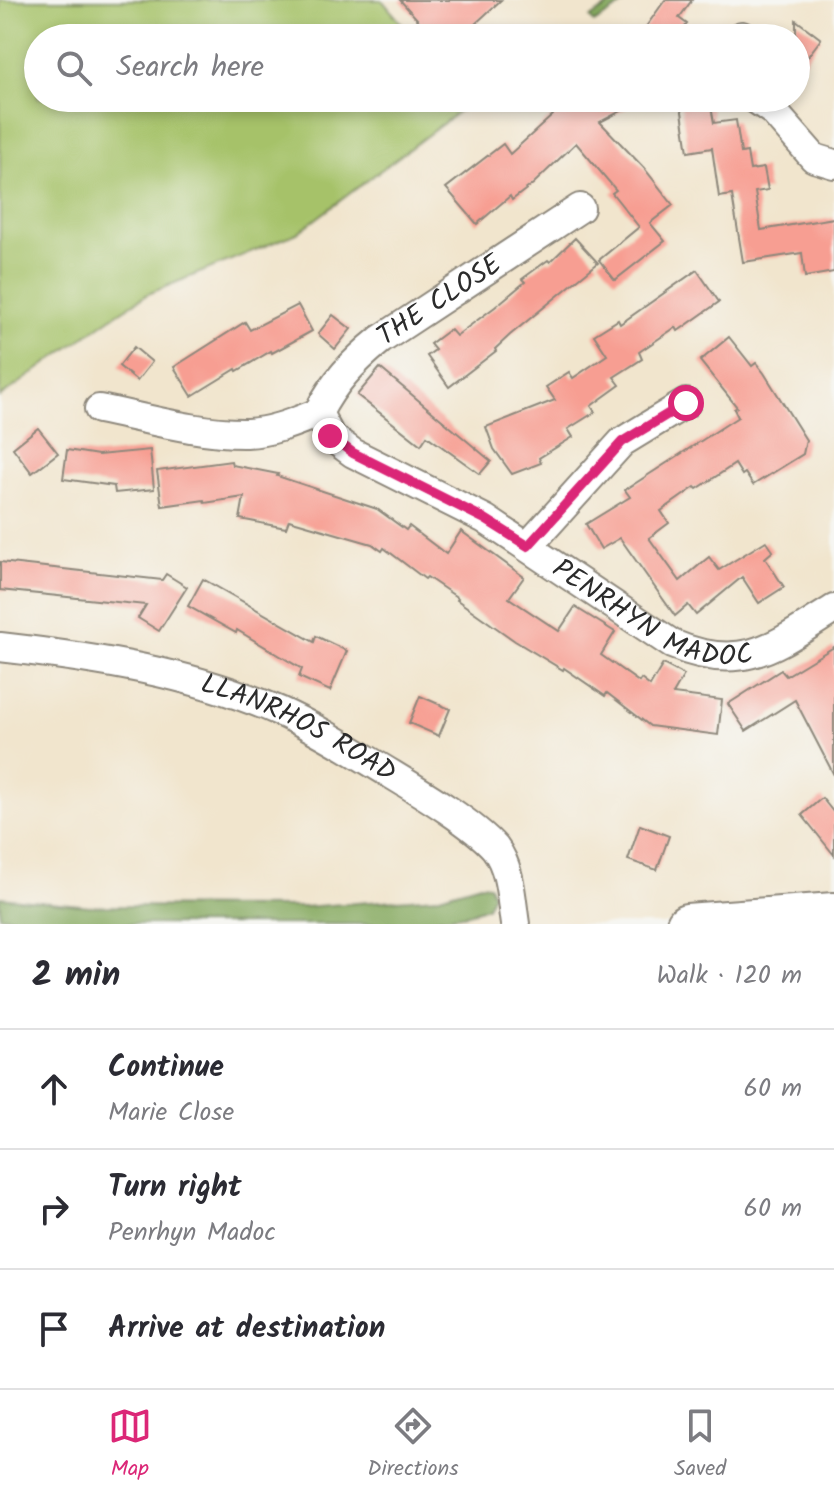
<!DOCTYPE html>
<html lang="en">
<head>
<meta charset="utf-8">
<style>
	body { margin:0; font-family:Kalam,sans-serif; background:#f2f2f3; color:#2b2b33 }
	.stop { position:absolute; width:24px; height:24px; margin:-18px; border:6px solid #db2777; border-radius:50%; background:#fff }
	.stop.end { background:#db2777; border-color:#fff; box-shadow:0 2px 8px #0008 }
	.list { margin:0; padding:0; list-style:none }
	h2 { display:flex; justify-content:space-between; align-items:center; height:104px; margin:0; padding:0 32px; font-size:34px }
	h2 small { font-size:26px; font-weight:400; color:#7c7c81 }
	.list li { display:grid; grid-template-columns:52px 1fr auto; gap:24px; align-items:center; box-sizing:border-box; height:120px; padding:0 32px; border-top:2px solid #e1e1e2 }
	.list b { display:block; font-size:30px; white-space:nowrap }
	.list p { margin:0; font-size:26px; white-space:nowrap; color:#7c7c81 }
	.list em { font-size:26px; font-style:normal; color:#7c7c81 }
	.icon { flex:none; width:44px; height:44px; fill:none; stroke:currentColor; stroke-width:2; stroke-linecap:round; stroke-linejoin:round }
	.map { position:relative; flex:none; width:834px; height:924px; overflow:hidden }
	.search { position:absolute; background:#fff; box-shadow:0 4px 12px #0003; left:24px; right:24px; top:24px; height:88px; display:flex; align-items:center; gap:20px; box-sizing:border-box; padding:0 28px; border-radius:44px; color:#7c7c81; font-size:30px }
	.sheet { height:464px; background:#fff }
	nav { display:flex; justify-content:space-around; align-items:center; box-sizing:border-box; height:112px; border-top:2px solid #e1e1e2; background:#fff; font-size:22px; color:#7c7c81 }
	nav a { display:grid; justify-items:center; gap:4px }
	nav .on { color:#db2777 }
	.map>svg:first-child { display:block }
	.green { fill:#a6c269; stroke:#68764a; stroke-width:2 }
	.forest { fill:#84a85d; stroke:#586a44; stroke-width:2 }
	.building { fill:#f79e92 }
	.lines { fill:none; stroke-linecap:round; stroke-linejoin:round }
	.street-casing { stroke:#8e887c; stroke-width:32 }
	.secondary-casing { stroke:#8e887c; stroke-width:44 }
	.street { stroke:#fff; stroke-width:28 }
	.secondary { stroke:#fff; stroke-width:40 }
	.route { stroke:#db2777; stroke-width:10 }
	.labels { text-anchor:middle; dominant-baseline:central; stroke-width:6; stroke-linejoin:round; paint-order:stroke }
	.street-label { font-size:28px; fill:#2b2b2b; stroke:#f6f6f2 }
</style>
</head>
<body>
<div class="map">
<svg width="834" height="924" viewBox="0 0 834 924">
	<rect width="100%" height="100%" fill="#f6f6f2"/>
	<filter id="ink" filterUnits="userSpaceOnUse"><feTurbulence type="fractalNoise" baseFrequency=".0125" numOctaves="2"/><feDisplacementMap in="SourceGraphic" scale="16" xChannelSelector="R" yChannelSelector="G"/><feConvolveMatrix kernelMatrix="1 2 1 2 8 2 1 2 1" color-interpolation-filters="sRGB"/></filter>
	<filter id="wash" filterUnits="userSpaceOnUse"><feTurbulence type="fractalNoise" baseFrequency=".006" numOctaves="4" result="noise"/><feDisplacementMap in="SourceGraphic" scale="32" xChannelSelector="R" yChannelSelector="G"/><feGaussianBlur stdDeviation="1.8" result="paint"/><feColorMatrix in="noise" values="0 0 0 0 0 0 0 0 0 0 0 0 0 0 0 0 0 1.4 0 .05"/><feComposite in="paint" operator="in"/></filter>
	<g filter="url(#wash)">
		<rect width="100%" height="100%" fill="#f1e5cd"/>
		<path class="green" d="M0,0H382L414,38H38V98H466L470,103L297,233L148,294L109,319L0,397Z"/>
		<g class="forest">
			<path d="M618,0H631L594,23L590,18Z"/>
			<path d="M480,884L489,885L493,894L487,907L468,914L401,924H82L0,916V897L90,906L303,907L436,897Z"/>
		</g>
		<g id="blocks">
			<g class="building">
				<path d="M400,0H501L460,38H434Z"/>
				<path d="M665,0H692L679,18L687,24L677,38H638Z"/>
				<path d="M796,20L821,39L796,72Z"/>
				<path d="M578,98H646L600,122L644,168L673,205L650,223L665,241L615,280L599,260L639,227L612,193L616,190L576,143L533,184L512,200L510,196L477,224L446,188L503,144L510,154L553,115L552,112Z"/>
				<path d="M710,101L714,123L736,120L741,153L747,152L750,170L764,168L768,190L755,192L761,230L834,218V272L805,277L802,253L743,262L732,195L719,197L712,148L688,152L681,105Z"/>
				<path d="M575,238L598,263L510,335L495,349L496,351L449,387L427,356L435,350L430,344L450,329L456,336L495,307L525,282L522,279L548,260L550,262Z"/>
				<path d="M697,270L719,302L678,331L676,327L639,352L642,359L614,377L620,385L591,406L595,412L568,429L573,437L539,458L541,463L512,474L494,449L486,427L555,400L546,387L569,372L573,378L607,355L594,335L618,320L620,324Z"/>
				<path d="M298,305L312,331L272,353L271,351L237,371L236,369L192,396L174,367L245,322L250,330Z"/>
				<path d="M333,315L351,329L335,349L318,334Z"/>
				<path d="M729,337L752,366L756,363L764,373L806,440L803,454L753,485L745,473L742,475L735,464L697,489L695,487L661,511L669,523L649,538L680,581L709,557L719,570L766,541L773,551L765,558L784,587L759,603L742,577L696,615L688,605L675,616L620,538L601,549L586,524L630,497L625,490L738,417L734,409L737,407L700,361Z"/>
				<path d="M134,347L152,362L137,381L119,366Z"/>
				<path d="M380,368L491,461L480,474L427,436L421,445L357,395Z"/>
				<path d="M38,428L58,453L32,473L13,448Z"/>
				<path d="M67,450L98,455L150,450L154,489L115,493L114,486L63,479Z"/>
				<path d="M231,461L232,465L278,474L277,476L377,509L406,530L409,526L446,554L461,531L524,577L509,598L559,631L575,607L615,632L601,655L639,682L641,679L650,686L663,664L684,675L673,694L722,700L718,735L650,726L607,693L605,696L564,668L563,670L515,641L457,600L458,598L427,577L425,579L384,548L382,551L372,544L289,520L286,528L240,519L244,497L205,503L204,500L162,506L157,471Z"/>
				<path d="M0,562L162,580L166,574L187,587L159,631L138,618L146,605L0,590Z"/>
				<path d="M203,579L314,642L316,636L347,651L330,691L299,677L302,669L237,630L236,633L188,606Z"/>
				<path d="M834,647V775L795,700L746,731L728,704L781,670L786,676Z"/>
				<path d="M420,696L450,709L439,736L409,723Z"/>
				<path d="M822,798L834,813V855L802,815Z"/>
				<path d="M640,825L669,836L657,870L628,860Z"/>
			</g>
		</g>
	</g>
	<g filter="url(#ink)">
		<use href="#blocks" fill-opacity="0" stroke="#8e887c" stroke-width="2"/>
		<g class="lines">
			<defs>
				<g id="street">
					<path d="M741,38L742,36"/>
					<path d="M754,98L773,111L814,158L834,164"/>
					<path d="M99,409C145,418 200,434 247,433C272,432 295,422 318,413"/>
					<path id="s1" d="M318,413L330,436L353,453L485,519L672,644C743,674 775,646 834,609"/>
					<path id="s2" d="M318,413C334,382 353,362 380,340L580,208"/>
					<path d="M528,546L622,442L686,403"/>
					<path id="s3" d="M0,647C95,658 191,672 279,711C317,728 354,752 391,774C419,791 474,824 495,848C511,869 511,899 515,924"/>
				</g>
				<path id="secondary" d="M687,924L834,913"/>
			</defs>
			<use href="#street" class="street-casing"/>
			<use href="#secondary" class="secondary-casing"/>
			<use href="#street" class="street"/>
			<use href="#secondary" class="secondary"/>
		</g>
	</g>
	<g class="lines" filter="url(#ink)">
		<path class="route" d="M330,436L353,453L485,519L528,546L622,442L686,403"/>
	</g>
	<g class="labels">
		<g class="street-label">
			<text stroke="none"><textPath href="#s2" startOffset="168">THE CLOSE</textPath></text>
			<text stroke="none"><textPath href="#s1" startOffset="398">PENRHYN MADOC</textPath></text>
			<text stroke="none"><textPath href="#s3" startOffset="312">LLANRHOS ROAD</textPath></text>
		</g>
	</g>
</svg>
<div class="stop" style="left:686px;top:403px"></div>
<div class="stop end" style="left:330px;top:436px"></div>
<div class="search"><svg class="icon" aria-label="search" viewBox="0 0 24 24"><circle cx="10" cy="10" r="6"/><path d="M15 15l6 6"/></svg>Search here</div>
</div>
<section class="sheet">
<h2>2 min<small>Walk · 120 m</small></h2>
<ul class="list">
<li><svg class="icon" aria-label="ahead" viewBox="0 0 24 24"><path d="M12 20V5M6 11l6-6 6 6"/></svg><div><b>Continue</b><p>Marie Close</p></div><em>60 m</em></li>
<li><svg class="icon" aria-label="right" viewBox="0 0 24 24"><path d="M7 20v-9h11M14 6l5 5-5 5"/></svg><div><b>Turn right</b><p>Penrhyn Madoc</p></div><em>60 m</em></li>
<li><svg class="icon" aria-label="arrive" viewBox="0 0 24 24"><path d="M6 21V4h12l-3 4 3 4H6"/></svg><div><b>Arrive at destination</b></div></li>
</ul>
</section>
<nav>
<a class="on"><svg class="icon" aria-label="map" viewBox="0 0 24 24"><path d="M3 6l6-2 6 2 6-2v14l-6 2-6-2-6 2zM9 4v14M15 6v14"/></svg>Map</a>
<a><svg class="icon" aria-label="directions" viewBox="0 0 24 24"><path d="M12 3l9 9-9 9-9-9zM9 14v-3h6M13 9l2 2-2 2"/></svg>Directions</a>
<a><svg class="icon" aria-label="saved" viewBox="0 0 24 24"><path d="M7 4h10v16l-5-4-5 4z"/></svg>Saved</a>
</nav>
</body>
</html>
